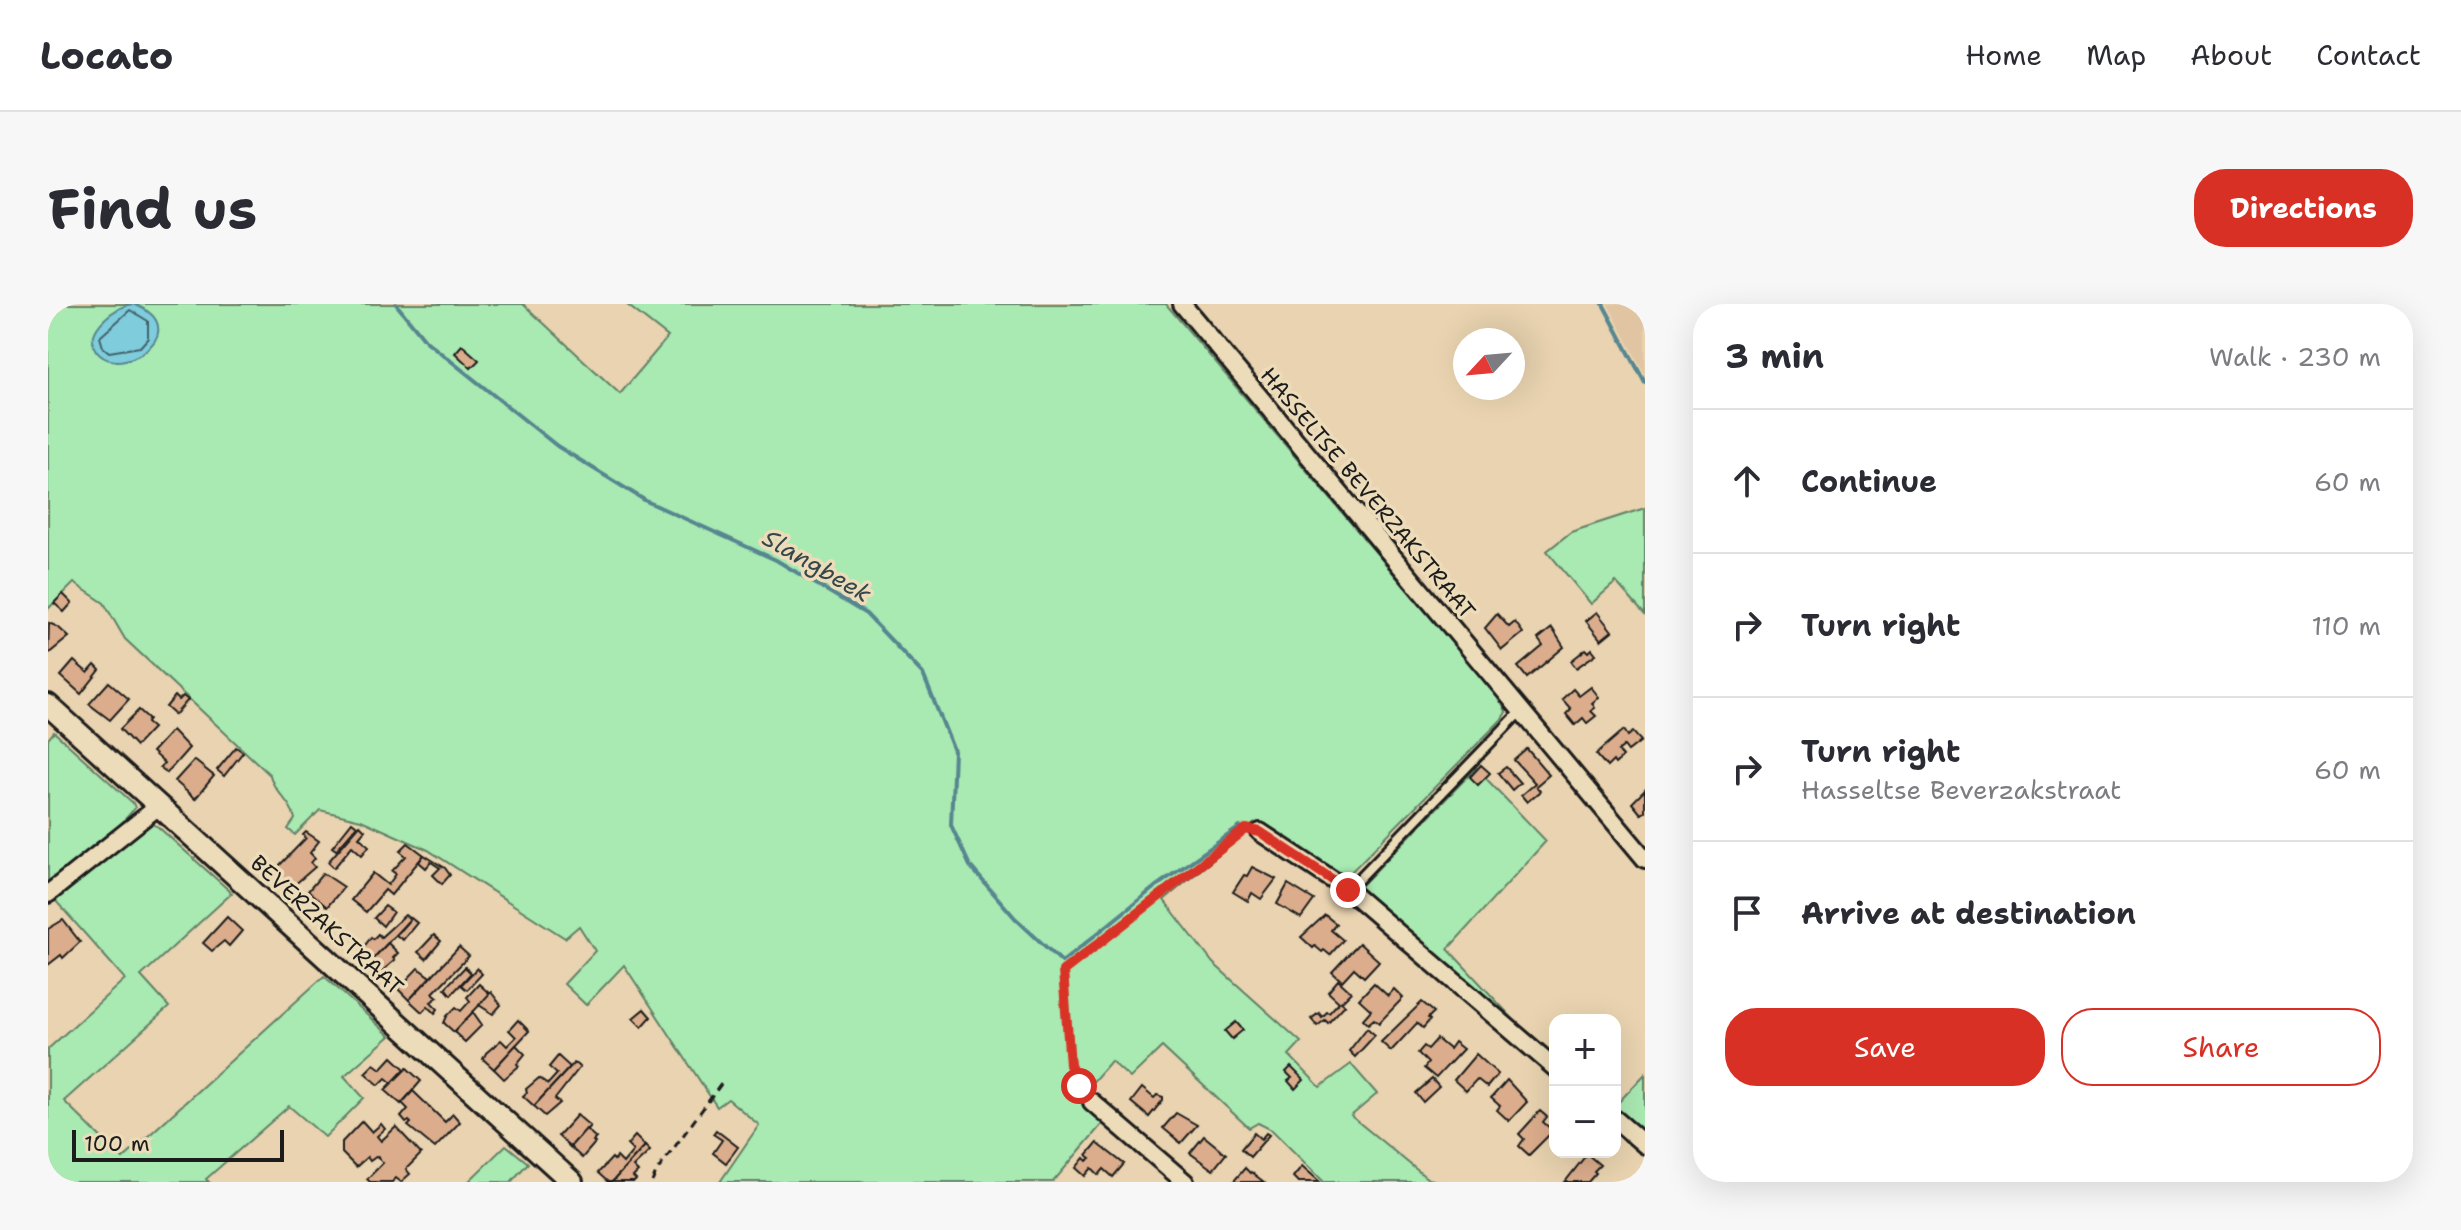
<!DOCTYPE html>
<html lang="en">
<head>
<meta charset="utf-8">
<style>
	body { margin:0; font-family:"Shantell Sans",sans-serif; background:#f7f7f7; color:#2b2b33 }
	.controls { position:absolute; right:24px; bottom:24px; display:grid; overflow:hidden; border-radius:16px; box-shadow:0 8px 32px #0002 }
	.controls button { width:72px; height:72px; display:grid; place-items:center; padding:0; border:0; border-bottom:2px solid #e1e1e2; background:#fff; color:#2b2b33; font:40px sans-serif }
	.compass { position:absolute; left:1405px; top:24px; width:72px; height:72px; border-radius:50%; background:#fff; box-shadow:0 8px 32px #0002; rotate:244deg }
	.scale { position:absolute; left:24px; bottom:20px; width:212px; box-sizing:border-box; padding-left:8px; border:4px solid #1c1c1c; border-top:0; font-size:22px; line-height:28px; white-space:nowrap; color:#1c1c1c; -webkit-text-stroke:6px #eddcb9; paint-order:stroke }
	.stop { position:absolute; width:24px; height:24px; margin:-18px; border:6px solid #d93025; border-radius:50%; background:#fff }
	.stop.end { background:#d93025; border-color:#fff; box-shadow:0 2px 8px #0008 }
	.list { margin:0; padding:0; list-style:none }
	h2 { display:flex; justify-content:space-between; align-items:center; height:104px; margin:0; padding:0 32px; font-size:34px }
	h2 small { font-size:26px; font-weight:400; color:#7c7c81 }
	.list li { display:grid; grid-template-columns:52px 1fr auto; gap:24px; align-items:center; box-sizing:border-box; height:144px; padding:0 32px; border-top:2px solid #e1e1e2 }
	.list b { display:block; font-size:30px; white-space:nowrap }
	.list p { margin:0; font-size:26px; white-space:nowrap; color:#7c7c81 }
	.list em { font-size:26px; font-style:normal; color:#7c7c81 }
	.actions { display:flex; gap:16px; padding:24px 32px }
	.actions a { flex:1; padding:18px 0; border:2px solid #d93025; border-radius:32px; text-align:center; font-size:28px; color:#d93025 }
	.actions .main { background:#d93025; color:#fff }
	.icon { flex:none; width:44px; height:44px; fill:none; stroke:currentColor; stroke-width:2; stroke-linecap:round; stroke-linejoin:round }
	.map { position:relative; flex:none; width:1597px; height:878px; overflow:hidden; border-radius:32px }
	header { display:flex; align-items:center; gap:48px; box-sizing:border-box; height:112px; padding:0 40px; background:#fff; border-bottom:2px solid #e1e1e2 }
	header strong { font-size:38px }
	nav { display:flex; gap:44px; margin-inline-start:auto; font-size:28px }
	.intro { display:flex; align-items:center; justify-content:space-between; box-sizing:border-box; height:192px; padding:0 48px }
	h1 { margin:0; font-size:56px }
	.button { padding:20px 36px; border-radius:32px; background:#d93025; color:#fff; font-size:28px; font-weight:700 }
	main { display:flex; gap:48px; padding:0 48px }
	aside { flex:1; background:#fff; border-radius:32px; box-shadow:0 8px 32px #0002 }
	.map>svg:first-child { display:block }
	.built { fill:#e1c5a2 }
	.green { fill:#a9e9b2; stroke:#628267; stroke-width:2 }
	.water { fill:#7eccdc; stroke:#57868f; stroke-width:2 }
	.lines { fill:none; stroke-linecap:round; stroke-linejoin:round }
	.shore { stroke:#436269; stroke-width:2 }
	.stream { stroke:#57868f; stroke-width:4 }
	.building { fill:#dbad8c; stroke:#1c1c1c; stroke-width:2 }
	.service-casing { stroke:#1c1c1c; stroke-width:14 }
	.minor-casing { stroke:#1c1c1c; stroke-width:22 }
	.tertiary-casing { stroke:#1c1c1c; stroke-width:26 }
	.path { stroke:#1c1c1c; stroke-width:3; stroke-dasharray:8 6; stroke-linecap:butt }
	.service { stroke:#eddcb9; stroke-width:8 }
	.minor { stroke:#eddcb9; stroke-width:16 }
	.tertiary { stroke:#eddcb9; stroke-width:20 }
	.route { stroke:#d93025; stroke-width:10 }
	.labels { text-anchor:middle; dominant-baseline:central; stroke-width:7; stroke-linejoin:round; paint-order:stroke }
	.street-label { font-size:22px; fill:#1c1c1c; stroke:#eddcb9 }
	.water-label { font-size:24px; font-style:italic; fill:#34484c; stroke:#eddcb9 }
</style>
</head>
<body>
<header>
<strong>Locato</strong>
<nav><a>Home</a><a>Map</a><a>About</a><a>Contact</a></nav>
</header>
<div class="intro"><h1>Find us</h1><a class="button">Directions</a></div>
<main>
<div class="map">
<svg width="1597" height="878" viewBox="0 0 1597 878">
	<rect width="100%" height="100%" fill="#e9d3b0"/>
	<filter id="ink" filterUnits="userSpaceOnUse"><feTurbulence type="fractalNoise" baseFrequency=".0125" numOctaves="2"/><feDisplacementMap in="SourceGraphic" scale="16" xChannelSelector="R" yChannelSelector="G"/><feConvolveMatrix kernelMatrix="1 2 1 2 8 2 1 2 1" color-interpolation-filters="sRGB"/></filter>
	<g filter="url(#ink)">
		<path class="built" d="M1560,0H1597V70Z"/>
		<g class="green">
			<path d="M0,0H475L572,90L620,33L578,0H1118L1454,398L1458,408L1454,415L1296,575L1272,556L1209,519L1116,596L1165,659L1253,738L1241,751L1272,783L1303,760L1329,790L1303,812L1380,875L1395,878H1276L1224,826L1210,819L1201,824L1114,743L1082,774L1063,757L1040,783L1032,797L1055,819L1005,878H672L711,821L680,795L669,803L576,661L538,701L516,680L547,647L531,622L517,634L380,546L313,516L272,506L247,531L240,525L247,515C243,496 225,488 222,471L77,335L56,299L26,279L0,305Z"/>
			<path d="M1597,204V311L1568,278L1543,300L1499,247L1523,228Z"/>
			<path d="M6,428L85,499L87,504L72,521L0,582V435Z"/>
			<path d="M1428,464L1498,537L1400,645L1467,717L1507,751V758L1310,585Z"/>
			<path d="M102,520L109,522L184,589L93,672L121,703L16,797L75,855L276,672L342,732L296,772L316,794L277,833L241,802L158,875L161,878H0V745L77,675L6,595Z"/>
			<path d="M1597,770V836L1567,809V802Z"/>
			<path d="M458,841L480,859L463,878H420Z"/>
		</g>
		<path class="water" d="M85,0C147,23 79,74 52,51C30,32 65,2 85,0Z"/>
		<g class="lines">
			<path class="shore" d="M82,6L100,17V34L92,43L61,48L55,43L52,33Z"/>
			<g class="stream">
				<path d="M348,0L378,37L509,142L598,197L728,256L818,310L875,370L906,447L903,521L922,562L967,614L1014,658L1107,583L1192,523L1206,530"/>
				<path d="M1555,0L1597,79"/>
			</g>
		</g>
		<g class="building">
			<path d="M414,41L431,56L423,64L407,49Z"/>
			<path d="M15,290L24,299L16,308L6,299Z"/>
			<path d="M1549,308L1564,327L1553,336L1538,317Z"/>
			<path d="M1449,310L1461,323L1467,318L1475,329L1454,346L1437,324Z"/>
			<path d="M1,319L10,323L21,333L0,350Z"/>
			<path d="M1504,324L1516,343L1479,374L1470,363L1495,342L1490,335Z"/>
			<path d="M1538,345L1541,348L1544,345L1548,350L1528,364L1523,357Z"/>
			<path d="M26,357L40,369L47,361L52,366L33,390L13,372Z"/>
			<path d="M61,378L81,395L62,416L41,400Z"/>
			<path d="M1543,383L1551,393L1544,399L1547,404L1543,407L1548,412L1539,419L1535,414L1527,421L1518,410L1523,405L1514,395L1525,385L1531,392Z"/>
			<path d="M127,392L131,396L135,392L140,396L127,411L118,403Z"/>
			<path d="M91,406L101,415L99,419L105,424L88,442L72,425Z"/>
			<path d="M124,426L141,444L119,469L112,463L116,459L104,448Z"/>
			<path d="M1576,426L1580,432L1585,428L1593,437L1580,447L1576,442L1570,447L1575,453L1567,460L1565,457L1559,463L1548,450Z"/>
			<path d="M188,443L195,448L176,472L169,466Z"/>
			<path d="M1479,445L1501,471L1488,482L1492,487L1479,498L1473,491L1487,479L1466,456Z"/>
			<path d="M146,456L166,472L147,495L127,477Z"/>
			<path d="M1433,461L1442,469L1430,481L1422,473Z"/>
			<path d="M1458,463L1472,479L1464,486L1450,469Z"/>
			<path d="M1597,486V507L1593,510L1584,499Z"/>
			<path d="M304,518L309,522L288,546L284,543Z"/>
			<path d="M312,521L317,526L311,533L321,542L314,551L304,542L286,564L280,558Z"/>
			<path d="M258,528L271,537L262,549L267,554L263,559L267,563L244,583L226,567L258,534L255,531Z"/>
			<path d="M360,539L376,551L343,591L337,586L318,608L303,596L325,569L340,581L348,570L344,567L358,552L352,547Z"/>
			<path d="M376,551L397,564L402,571L394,580L385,571L392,564L383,558L378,564L371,558Z"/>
			<path d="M1204,563L1228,575L1213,595L1204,589L1200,597L1185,588L1196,571L1199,572Z"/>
			<path d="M275,569L296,583L279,603L260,587Z"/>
			<path d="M1240,580L1266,596L1253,614L1229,600Z"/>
			<path d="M337,602L345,608L335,622L326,614Z"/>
			<path d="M357,611L362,615L321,659L311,650L323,633L325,635L330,630L333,633Z"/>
			<path d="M1277,611L1288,620L1283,626L1295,636L1282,651L1276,646L1274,648L1267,642L1265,644L1253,633Z"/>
			<path d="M179,613L194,627L181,642L176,637L164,647L155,639Z"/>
			<path d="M363,614L369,619L355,636L348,631Z"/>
			<path d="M15,616L32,638L15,654L13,651L0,661V625Z"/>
			<path d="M386,631L393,637L378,655L370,648Z"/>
			<path d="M340,639L350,649L345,654L347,656L332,669L321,659Z"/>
			<path d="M1311,639L1331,657L1316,673L1306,664L1294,677L1284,668Z"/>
			<path d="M411,643L421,652L385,689L390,693L383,698L390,705L387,709L380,702L374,708L361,696Z"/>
			<path d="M417,663L423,669L403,691L397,684Z"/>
			<path d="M370,664L382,673L361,696L350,685Z"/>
			<path d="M429,664L434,670L419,686L413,681Z"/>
			<path d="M1290,676L1303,688L1293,698L1297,701L1280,719L1277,716L1269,722L1263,715L1271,709L1274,713L1279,708L1281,709L1291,698L1280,688Z"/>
			<path d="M1326,679L1340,692L1346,685L1355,694L1331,719L1326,715L1320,720L1315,715L1323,706L1311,695Z"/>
			<path d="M431,680L442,690L406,728L396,719L399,712L408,703L413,707L422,697L419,693Z"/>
			<path d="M443,688L453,701L445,710L431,701Z"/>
			<path d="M1374,698L1386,708L1380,714L1382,716L1375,724L1369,719L1343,747L1333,738Z"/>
			<path d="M596,705L603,713L594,723L585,714Z"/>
			<path d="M425,708L434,721L417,738L406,728Z"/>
			<path d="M470,716L481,727L446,765L435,755L438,749L453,736L459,742L468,733L461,726Z"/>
			<path d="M1188,718L1195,726L1184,735L1177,727Z"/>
			<path d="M1319,724L1327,731L1307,753L1301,747Z"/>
			<path d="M1389,735L1401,745L1406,738L1415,745L1388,774L1376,764L1380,759L1370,749L1376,742L1380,745Z"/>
			<path d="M468,741L477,750L469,760L471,762L456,775L446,765Z"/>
			<path d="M1428,750L1450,770L1439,783L1429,775L1418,787L1406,776Z"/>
			<path d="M510,752L522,763L486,802L475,792L479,788L478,785L491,774L500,780L509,770L501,763Z"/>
			<path d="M344,753L357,765L344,779L338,774L331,781L317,769L326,760L333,765Z"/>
			<path d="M526,759L532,763L507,795L512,799L497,812L486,802Z"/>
			<path d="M1243,763L1256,776L1247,785L1240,777L1244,774L1238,768Z"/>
			<path d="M359,764L373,777L353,800L337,786Z"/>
			<path d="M1384,775L1391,783L1375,798L1368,789Z"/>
			<path d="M1459,776L1479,798L1461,817L1449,806L1452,802L1443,794Z"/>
			<path d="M1094,784L1106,794L1109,791L1115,793V796L1101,813L1083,798Z"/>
			<path d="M365,787L397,818L405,810L412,818L387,844L360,822L363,819L361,817L358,819L353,813L360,805L354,799Z"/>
			<path d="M1492,807L1499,813L1495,818L1505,827L1481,851L1471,842L1476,835L1471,830Z"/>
			<path d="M1128,809L1149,821L1133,839L1115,824Z"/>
			<path d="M529,811L542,822L522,843L510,832Z"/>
			<path d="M314,817L324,828L333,820L337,825L329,832L333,837L348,823L373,850L358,865L362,870L353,878L348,874L344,878H322L319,875L335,859L329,852L322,857L319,853L308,863L294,849V838Z"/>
			<path d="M538,825L548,834L545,837L547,839L534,854L522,843Z"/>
			<path d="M668,826L690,843L678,859L665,849L674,836L665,830Z"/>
			<path d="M1206,829L1213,835L1218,829L1221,831L1202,853L1193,845Z"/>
			<path d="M587,832L597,842L564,878H560L550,869L564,854L566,856L569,853L575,859L585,847L579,841Z"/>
			<path d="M1156,832L1178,850L1165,866L1142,849Z"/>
			<path d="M1049,839L1076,860L1065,873L1056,865L1051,871L1044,864L1037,872L1028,864L1036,854L1039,857L1043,854L1039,851Z"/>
			<path d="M597,842L602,847L585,863L590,868L585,873L588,876L586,878H564Z"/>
			<path d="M1539,850L1552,861L1546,867L1548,869L1540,878H1517Z"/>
			<path d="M1254,862L1272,878H1250L1245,873Z"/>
			<path d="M1197,864L1202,869L1203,868L1216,878H1185Z"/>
		</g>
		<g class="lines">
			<defs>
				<path id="service" d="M1300,586L1473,407"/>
				<g id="minor">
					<path d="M1134,0L1597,555"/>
					<path d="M1212,528L1300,586L1507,764"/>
					<path d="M0,590L112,501"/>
					<path d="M1044,798L1137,878"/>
					<path d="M1567,815L1597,841"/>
				</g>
				<path id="tertiary" d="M0,401L524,878"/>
			</defs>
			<use href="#service" class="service-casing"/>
			<use href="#minor" class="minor-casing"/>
			<use href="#tertiary" class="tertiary-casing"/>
			<g class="path">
				<path d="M1034,786L1022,761L1015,667L1197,526"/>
				<path d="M604,878L609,867L673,780"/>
			</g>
			<use href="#service" class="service"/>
			<use href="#minor" class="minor"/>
			<use href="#tertiary" class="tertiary"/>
		</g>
	</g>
	<g class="lines" filter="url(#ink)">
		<path class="route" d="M1031,782L1022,761L1015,667L1198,525L1212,528L1300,586"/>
	</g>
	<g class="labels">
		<g class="street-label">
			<text transform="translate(1320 189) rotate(50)">HASSELTSE BEVERZAKSTRAAT</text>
			<text transform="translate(279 621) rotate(42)">BEVERZAKSTRAAT</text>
		</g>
		<g class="water-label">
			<text transform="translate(769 262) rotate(30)">Slangbeek</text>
		</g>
	</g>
</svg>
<div class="controls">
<button>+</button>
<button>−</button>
</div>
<svg class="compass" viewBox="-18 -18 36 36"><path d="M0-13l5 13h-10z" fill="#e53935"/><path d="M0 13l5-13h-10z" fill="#7c7c81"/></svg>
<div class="scale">100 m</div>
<div class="stop" style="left:1031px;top:782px"></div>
<div class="stop end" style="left:1300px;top:586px"></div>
</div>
<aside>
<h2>3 min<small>Walk · 230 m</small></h2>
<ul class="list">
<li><svg class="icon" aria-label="ahead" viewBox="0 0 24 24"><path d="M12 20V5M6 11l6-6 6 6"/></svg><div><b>Continue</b></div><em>60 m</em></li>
<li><svg class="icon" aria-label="right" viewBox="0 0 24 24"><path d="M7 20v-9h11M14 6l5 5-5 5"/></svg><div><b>Turn right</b></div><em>110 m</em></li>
<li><svg class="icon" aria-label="right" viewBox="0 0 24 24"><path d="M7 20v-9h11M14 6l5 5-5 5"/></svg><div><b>Turn right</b><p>Hasseltse Beverzakstraat</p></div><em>60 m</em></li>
<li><svg class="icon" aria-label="arrive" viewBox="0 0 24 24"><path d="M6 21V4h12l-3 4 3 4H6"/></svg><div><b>Arrive at destination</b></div></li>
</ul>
<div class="actions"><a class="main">Save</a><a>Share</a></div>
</aside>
</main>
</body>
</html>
